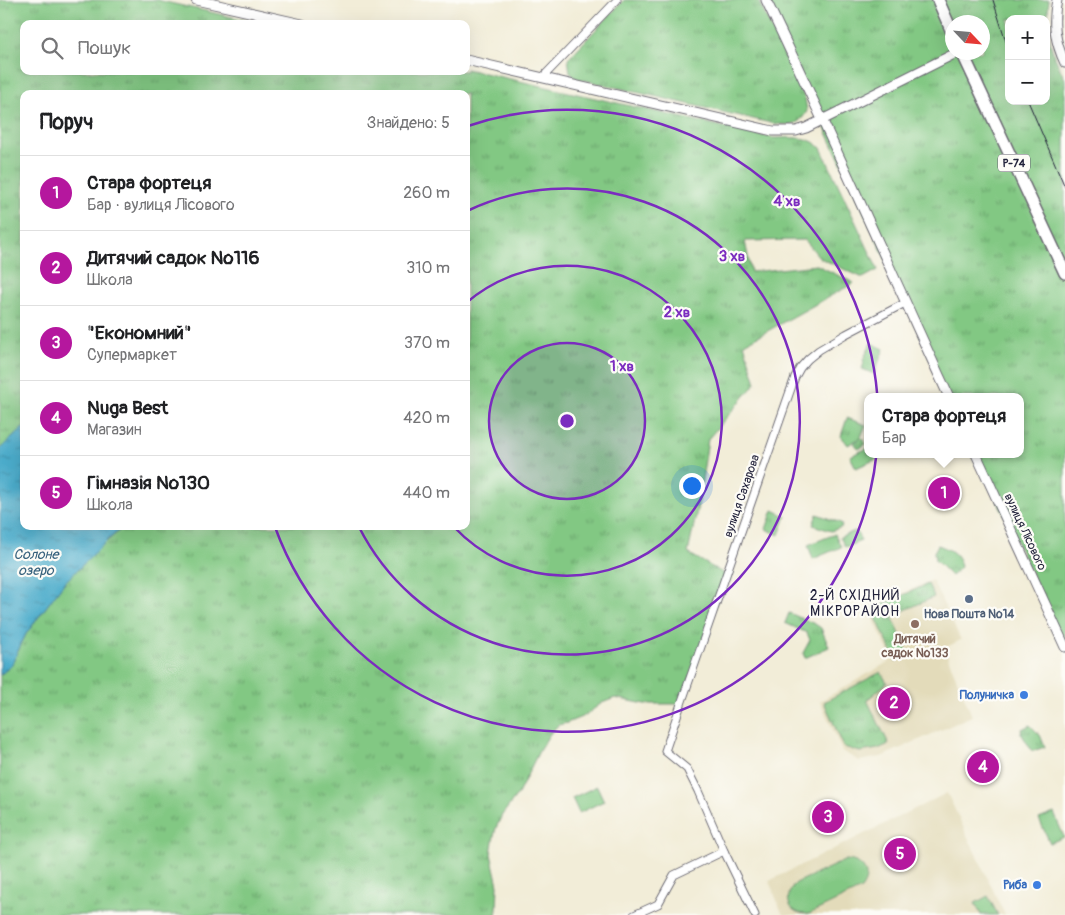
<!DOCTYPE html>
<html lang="uk">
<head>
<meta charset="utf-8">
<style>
	body { margin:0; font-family:Pangolin,sans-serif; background:#f2f2f2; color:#202124 }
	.controls { position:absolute; right:15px; top:15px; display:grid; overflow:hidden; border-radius:10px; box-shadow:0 5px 20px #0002 }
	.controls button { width:45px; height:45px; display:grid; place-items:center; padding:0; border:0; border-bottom:1px solid #e0e0e0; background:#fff; color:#202124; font:25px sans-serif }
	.compass { position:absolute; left:945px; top:15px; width:45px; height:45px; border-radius:50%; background:#fff; box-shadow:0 5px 20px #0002; rotate:116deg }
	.you { position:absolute; left:691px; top:485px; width:18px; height:18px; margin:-12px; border:4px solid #fff; border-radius:50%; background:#1a73e8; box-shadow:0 0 0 8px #1a73e833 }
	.badge { display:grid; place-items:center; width:32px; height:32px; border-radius:50%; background:#b5179e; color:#fff; font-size:16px; font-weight:700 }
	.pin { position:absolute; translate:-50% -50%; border:2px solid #fff; box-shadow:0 1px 5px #0006 }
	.popup { position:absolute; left:864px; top:393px; width:160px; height:65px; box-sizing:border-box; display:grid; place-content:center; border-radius:10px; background:#fff; filter:drop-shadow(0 1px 4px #0005); font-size:16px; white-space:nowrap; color:#757577 }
	.popup b { font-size:19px; color:#202124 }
	.popup::after { content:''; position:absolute; left:50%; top:100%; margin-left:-10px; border:10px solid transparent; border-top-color:#fff }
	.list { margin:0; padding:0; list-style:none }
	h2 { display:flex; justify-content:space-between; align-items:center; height:65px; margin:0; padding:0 20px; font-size:21px }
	h2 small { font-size:16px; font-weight:400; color:#757577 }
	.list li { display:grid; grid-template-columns:32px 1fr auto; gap:15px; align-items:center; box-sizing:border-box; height:75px; padding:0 20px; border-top:1px solid #e0e0e0 }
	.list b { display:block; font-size:19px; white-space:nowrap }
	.list p { margin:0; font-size:16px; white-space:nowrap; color:#757577 }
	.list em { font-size:16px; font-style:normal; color:#757577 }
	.icon { flex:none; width:28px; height:28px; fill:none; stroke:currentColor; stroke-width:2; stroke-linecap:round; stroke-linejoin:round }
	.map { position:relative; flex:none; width:1065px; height:915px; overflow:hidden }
	.search { position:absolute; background:#fff; box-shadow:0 5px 20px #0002; left:20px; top:20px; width:450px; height:55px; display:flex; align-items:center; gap:12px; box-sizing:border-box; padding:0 18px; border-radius:10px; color:#757577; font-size:19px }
	.panel { position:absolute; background:#fff; box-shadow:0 5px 20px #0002; left:20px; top:90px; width:450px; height:440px; border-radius:10px }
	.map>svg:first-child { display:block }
	.built { fill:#e3dbba }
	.grass { fill:url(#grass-tufts); stroke:#52755f; fill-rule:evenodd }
	.garden { fill:#82c883; stroke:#52755f }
	.water { fill:url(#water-ripples); stroke:#376783 }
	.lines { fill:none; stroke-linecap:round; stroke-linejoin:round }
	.minor-casing { stroke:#6b6972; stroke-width:9 }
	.tertiary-casing { stroke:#6b6972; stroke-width:11 }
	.primary-casing { stroke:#6b6972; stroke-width:14 }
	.minor { stroke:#fff; stroke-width:7 }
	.tertiary { stroke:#fff; stroke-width:9 }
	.primary { stroke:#fff; stroke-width:11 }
	.tram { stroke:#22223b; stroke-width:1 }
	.ring { fill:none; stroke:#7b2cbf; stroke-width:2.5 }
	.service-dot { fill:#5c6f8a; stroke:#fdfcf7; stroke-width:2 }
	.education-dot { fill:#8d6e63; stroke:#fdfcf7; stroke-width:2 }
	.shop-dot { fill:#3f7fe0; stroke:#fdfcf7; stroke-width:2 }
	.labels { text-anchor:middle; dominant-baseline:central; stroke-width:4.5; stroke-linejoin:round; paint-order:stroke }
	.shield { fill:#fdfcf7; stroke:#646373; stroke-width:1 }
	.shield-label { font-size:11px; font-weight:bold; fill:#22223b }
	.street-label { font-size:12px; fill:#22223b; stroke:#fdfcf7 }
	.service-label { font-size:12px; font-weight:bold; fill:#4e5e75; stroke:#fdfcf7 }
	.education-label { font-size:12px; font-weight:bold; fill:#785e54; stroke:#fdfcf7 }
	.shop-label { font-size:12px; font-weight:bold; fill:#366cbe; stroke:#fdfcf7; text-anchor:end }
	.water-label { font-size:14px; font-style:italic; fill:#35607c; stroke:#fdfcf7 }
	.neighbourhood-label { font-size:14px; letter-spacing:1px; fill:#22223b; stroke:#fdfcf7 }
	.centre { fill:#7b2cbf; stroke:#fdfcf7; stroke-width:2.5 }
	.ring-label { font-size:15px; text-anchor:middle; font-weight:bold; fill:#7b2cbf; stroke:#fdfcf7; stroke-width:4.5; stroke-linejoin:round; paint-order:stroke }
</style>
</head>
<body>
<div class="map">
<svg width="1065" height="915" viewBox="0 0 1065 915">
	<defs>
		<pattern id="grass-tufts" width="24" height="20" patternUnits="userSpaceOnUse" patternTransform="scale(1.25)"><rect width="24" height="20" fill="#82c883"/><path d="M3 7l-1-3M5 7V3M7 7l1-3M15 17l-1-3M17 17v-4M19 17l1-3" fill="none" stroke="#6aa26c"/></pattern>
		<pattern id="water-ripples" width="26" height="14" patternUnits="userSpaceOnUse" patternTransform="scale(1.25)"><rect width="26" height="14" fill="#4caccb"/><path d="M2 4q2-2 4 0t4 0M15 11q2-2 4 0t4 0" fill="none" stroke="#3f8ca6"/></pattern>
	</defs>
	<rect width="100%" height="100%" fill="#fdfcf7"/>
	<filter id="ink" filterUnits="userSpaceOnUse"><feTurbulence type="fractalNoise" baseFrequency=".02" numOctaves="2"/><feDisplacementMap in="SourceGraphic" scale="10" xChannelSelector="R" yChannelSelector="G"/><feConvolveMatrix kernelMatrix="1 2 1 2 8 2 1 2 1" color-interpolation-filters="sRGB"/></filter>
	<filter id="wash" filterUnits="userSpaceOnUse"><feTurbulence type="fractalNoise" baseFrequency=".0096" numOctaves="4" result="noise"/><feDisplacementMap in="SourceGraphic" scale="20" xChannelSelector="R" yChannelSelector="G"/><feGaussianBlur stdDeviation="1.12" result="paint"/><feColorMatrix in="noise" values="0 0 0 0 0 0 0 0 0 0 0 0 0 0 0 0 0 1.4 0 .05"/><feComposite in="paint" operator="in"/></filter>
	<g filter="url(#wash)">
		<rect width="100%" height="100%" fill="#f2edd8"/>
		<g class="built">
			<path d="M932,580L961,640L944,648L972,716L881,757L859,761L842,751L820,701L892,660L869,609Z"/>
			<path d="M947,793L1005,915H783L769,881Z"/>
		</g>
		<g class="grass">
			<path d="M0,0H157L263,24H24V71H466V69L773,138C790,138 809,135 821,148L878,270L863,278L820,258L805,240L745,241L751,272L817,265L854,283L744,344L756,383L708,439L699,501L688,553L726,575L681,704H645L615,698L602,703L584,716L567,723L558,725L549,735L539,751L518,794L502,815L496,828L493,841L491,854L498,885L497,909L496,915H0V675L11,666L26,634L64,583L107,541L125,526H466V94H24V427L0,449Z"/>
			<path d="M624,0H758L805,98L807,111C799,126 791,125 775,124L575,78L570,72L568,59Z"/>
			<path d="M766,0H1049C1045,34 1050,49 1065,79V647L976,454H1020V397H949ZM1009,19H1046V101H1009ZM952,22H982V52H952Z"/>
			<path d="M871,343L884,349L874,374L862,369L864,362L863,360Z"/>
			<path d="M847,418L866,425L861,437L866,444L859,449L854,443L860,438L848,445L841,436Z"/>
			<path d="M773,510L786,516L779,535L766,529Z"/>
			<path d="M817,514L841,523L842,527L831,531L813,525Z"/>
			<path d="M855,531L857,532L861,541L845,547L840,537Z"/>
			<path d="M938,545C949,549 959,553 961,567L951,576L935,560L934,552Z"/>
			<path d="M928,584L934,597L892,616L909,655L896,661L872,609Z"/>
			<path d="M789,613L815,624L821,628L829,647L805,658L803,653L810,640L807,633L785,623Z"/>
			<path d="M881,672L887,683L867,700L889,744L878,749L860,752L844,747L824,702Z"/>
			<path d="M1030,725L1040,735L1045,747L1032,751L1021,733L1022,729Z"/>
			<path d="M988,896L998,915H981L975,903Z"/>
		</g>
		<g class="garden">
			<path d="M868,448V454L886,455L856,468L850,456Z"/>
			<path d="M835,534L841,547L813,559L808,545Z"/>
			<path d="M597,786L604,801L579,813L572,798Z"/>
			<path d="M1054,813L1064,837L1050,843L1039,819Z"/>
			<path d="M846,860C864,861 872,875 861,889L809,914C788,915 782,897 796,883Z"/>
		</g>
		<path class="water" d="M24,427V526H124L107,541L64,583L26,634L11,666L0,675V449Z"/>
	</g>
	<g filter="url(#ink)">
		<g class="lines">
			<defs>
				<g id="minor">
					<path d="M542,78L617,0"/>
					<path d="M634,915L658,904L674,875L724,851"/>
					<path d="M755,915L724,851L698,791L687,769L665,751L681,704L795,377L800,368L808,359L819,350L846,334L905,303"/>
				</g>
				<g id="tertiary">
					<path d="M196,0L302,24"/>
					<path d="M766,0C829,131 888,265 949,397"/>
					<path d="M1057,0C1052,23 1055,42 1065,63"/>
					<path d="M466,60L773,131H796L806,128L958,52"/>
					<path d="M976,454L1065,647"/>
				</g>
				<g id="primary">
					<path d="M938,0L952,32"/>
					<path d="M962,52L1065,273"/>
				</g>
			</defs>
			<use href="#minor" class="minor-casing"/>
			<use href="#tertiary" class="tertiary-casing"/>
			<use href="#primary" class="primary-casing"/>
			<use href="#minor" class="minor"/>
			<use href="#tertiary" class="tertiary"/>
			<use href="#primary" class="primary"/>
			<g class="tram">
				<path d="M993,0L1009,51"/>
				<path d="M1028,101L1065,187"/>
			</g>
		</g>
	</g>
	<circle cx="567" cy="421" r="78" fill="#7b2cbf" fill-opacity=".12"/>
	<g class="ring">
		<circle cx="567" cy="421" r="78"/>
		<path d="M466 303A155 155 0 1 1 454 527"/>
		<path d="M467 211A233 233 0 1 1 359 527"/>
		<path d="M468 126A311 311 0 1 1 275 527"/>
	</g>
	<circle class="service-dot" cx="969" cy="599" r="5"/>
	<circle class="education-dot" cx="915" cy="624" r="5"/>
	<g class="shop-dot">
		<circle cx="1024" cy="695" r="5"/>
		<circle cx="1037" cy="885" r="5"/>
	</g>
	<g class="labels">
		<rect class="shield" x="998" y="154.5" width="32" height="17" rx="4"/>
		<g class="shield-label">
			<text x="1014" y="163">Р-74</text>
		</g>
		<g class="street-label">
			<text transform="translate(742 496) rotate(-71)">вулиця Сахарова</text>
			<text transform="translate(1025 532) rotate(65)">вулиця Лісового</text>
		</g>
		<g class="service-label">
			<text x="969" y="614">Нова Пошта №14</text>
		</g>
		<g class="education-label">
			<text x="915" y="639">Дитячий<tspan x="915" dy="14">садок №133</tspan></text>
		</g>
		<g class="shop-label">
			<text x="1014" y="695">Полуничка</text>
			<text x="1027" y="885">Риба</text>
		</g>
		<g class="water-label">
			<text x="36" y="554">Солоне<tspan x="36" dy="16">озеро</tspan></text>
		</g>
		<g class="neighbourhood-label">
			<text x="855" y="595">2-Й СХІДНИЙ<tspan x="855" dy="16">МІКРОРАЙОН</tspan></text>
		</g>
	</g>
	<circle cx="567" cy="421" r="8" class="centre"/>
	<g class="ring-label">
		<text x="787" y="206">4 хв</text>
		<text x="732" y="261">3 хв</text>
		<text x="677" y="317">2 хв</text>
		<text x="622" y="371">1 хв</text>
	</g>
</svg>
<div class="controls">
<button>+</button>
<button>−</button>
</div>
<svg class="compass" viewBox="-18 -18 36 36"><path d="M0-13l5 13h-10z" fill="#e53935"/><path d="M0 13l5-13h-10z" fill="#757577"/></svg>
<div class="you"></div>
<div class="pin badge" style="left:944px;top:493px">1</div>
<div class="popup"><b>Стара фортеця</b>Бар</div>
<div class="pin badge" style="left:894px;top:703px">2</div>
<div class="pin badge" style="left:828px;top:817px">3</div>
<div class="pin badge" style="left:983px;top:767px">4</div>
<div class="pin badge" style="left:900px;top:854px">5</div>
<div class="search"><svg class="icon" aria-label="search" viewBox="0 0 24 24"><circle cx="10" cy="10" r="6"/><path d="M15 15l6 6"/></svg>Пошук</div>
<section class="panel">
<h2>Поруч<small>Знайдено: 5</small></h2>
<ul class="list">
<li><span class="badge">1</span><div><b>Стара фортеця</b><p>Бар · вулиця Лісового</p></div><em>260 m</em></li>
<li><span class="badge">2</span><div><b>Дитячий садок №116</b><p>Школа</p></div><em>310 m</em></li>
<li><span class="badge">3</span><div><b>&quot;Економний&quot;</b><p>Супермаркет</p></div><em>370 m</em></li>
<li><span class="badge">4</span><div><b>Nuga Best</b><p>Магазин</p></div><em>420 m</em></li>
<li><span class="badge">5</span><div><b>Гімназія №130</b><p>Школа</p></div><em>440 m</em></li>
</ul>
</section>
</div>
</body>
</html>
